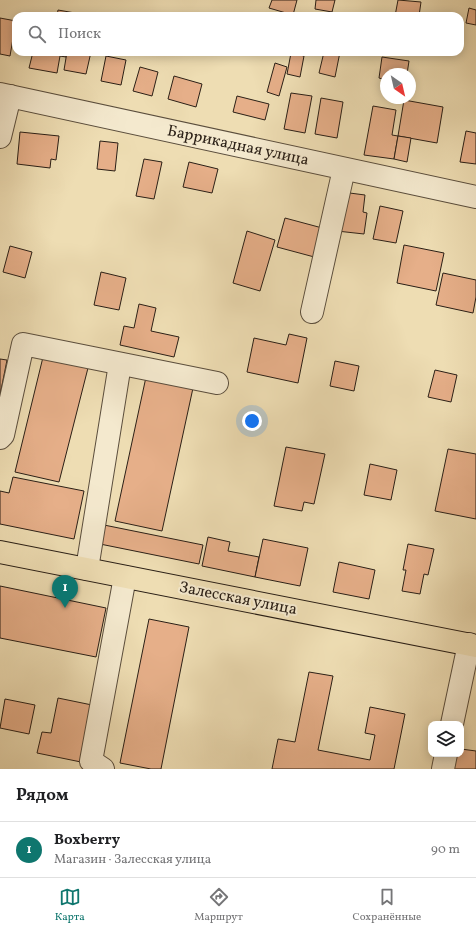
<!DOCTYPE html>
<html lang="ru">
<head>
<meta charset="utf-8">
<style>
	body { margin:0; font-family:Vollkorn,serif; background:#f6f6f6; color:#202124 }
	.controls { position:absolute; right:12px; bottom:12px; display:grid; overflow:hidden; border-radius:8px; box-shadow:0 2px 10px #0003 }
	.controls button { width:36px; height:36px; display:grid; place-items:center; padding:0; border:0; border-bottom:1px solid #e0e0e0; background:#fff; color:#202124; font:20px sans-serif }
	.compass { position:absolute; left:380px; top:68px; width:36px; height:36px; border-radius:50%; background:#fff; box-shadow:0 2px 10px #0003; rotate:146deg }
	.you { position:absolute; left:252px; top:421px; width:14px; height:14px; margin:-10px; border:3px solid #fff; border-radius:50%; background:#1a73e8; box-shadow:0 0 0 6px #1a73e833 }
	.badge { display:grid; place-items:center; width:26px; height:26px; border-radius:50%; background:#0f766e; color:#fff; font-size:13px; font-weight:700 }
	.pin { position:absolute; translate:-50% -33px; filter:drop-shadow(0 1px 2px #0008) }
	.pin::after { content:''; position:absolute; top:21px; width:14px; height:12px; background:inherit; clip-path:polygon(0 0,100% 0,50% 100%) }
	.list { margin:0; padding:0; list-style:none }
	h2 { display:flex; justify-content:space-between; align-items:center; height:52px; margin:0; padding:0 16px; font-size:17px }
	h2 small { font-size:13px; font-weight:400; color:#757577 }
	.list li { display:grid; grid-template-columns:26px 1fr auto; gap:12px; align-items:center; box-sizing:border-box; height:56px; padding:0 16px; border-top:1px solid #e0e0e0 }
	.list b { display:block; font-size:15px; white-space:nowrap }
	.list p { margin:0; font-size:13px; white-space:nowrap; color:#757577 }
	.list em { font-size:13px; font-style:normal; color:#757577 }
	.icon { flex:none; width:22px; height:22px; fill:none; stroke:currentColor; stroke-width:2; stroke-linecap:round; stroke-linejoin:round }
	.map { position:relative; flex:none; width:476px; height:769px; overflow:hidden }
	.search { position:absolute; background:#fff; box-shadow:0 2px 10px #0003; left:12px; right:12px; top:12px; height:44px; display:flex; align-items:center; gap:10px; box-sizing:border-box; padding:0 14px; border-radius:12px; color:#757577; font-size:15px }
	.sheet { height:108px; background:#fff }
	nav { display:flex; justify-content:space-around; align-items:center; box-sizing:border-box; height:56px; border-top:1px solid #e0e0e0; background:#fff; font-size:11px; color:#757577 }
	nav a { display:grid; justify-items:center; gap:2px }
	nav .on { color:#0f766e }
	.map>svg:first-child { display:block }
	.building { fill:#e6af89; stroke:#2a1f16 }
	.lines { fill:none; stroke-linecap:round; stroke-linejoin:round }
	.minor-casing { stroke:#5b4e3d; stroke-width:24 }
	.major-casing { stroke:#2a1f16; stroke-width:24 }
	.minor { stroke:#f4e9ce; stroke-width:22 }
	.major { stroke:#eeddb3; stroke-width:22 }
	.labels { text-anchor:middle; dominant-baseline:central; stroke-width:4; stroke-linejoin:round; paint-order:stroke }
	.street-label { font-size:16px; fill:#2a1f16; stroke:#f4e9ce }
</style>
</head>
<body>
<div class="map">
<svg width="476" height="769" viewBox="0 0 476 769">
	<rect width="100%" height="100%" fill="#eeddb3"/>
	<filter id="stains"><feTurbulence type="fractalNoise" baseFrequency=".005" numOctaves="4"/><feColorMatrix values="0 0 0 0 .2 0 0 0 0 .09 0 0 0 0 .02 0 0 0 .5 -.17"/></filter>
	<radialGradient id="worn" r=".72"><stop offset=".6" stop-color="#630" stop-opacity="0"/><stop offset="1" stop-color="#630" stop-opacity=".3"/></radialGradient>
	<g class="building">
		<path d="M272,0H297L293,15L269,8Z"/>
		<path d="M316,0H335L332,12L315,9Z"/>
		<path d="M398,0L421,2L419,16H395Z"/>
		<path d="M469,8L476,10V25L466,23Z"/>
		<path d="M58,10L75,13V16H57Z"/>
		<path d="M0,18L16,21L10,56L0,54Z"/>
		<path d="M33,52H67L66,57L60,56L57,73L29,68Z"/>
		<path d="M67,52H91L86,74L64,70Z"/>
		<path d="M324,52H340L335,77L319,73Z"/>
		<path d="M291,53L304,56L300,77L287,74Z"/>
		<path d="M106,56L126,60L121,85L101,81Z"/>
		<path d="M382,57L409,61L407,74H386V80L379,78Z"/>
		<path d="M275,63L287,67L279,96L267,92Z"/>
		<path d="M140,67L158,72L152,96L133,91Z"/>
		<path d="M174,76L202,84L196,107L168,99Z"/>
		<path d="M291,93L312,96L305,133L284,129Z"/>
		<path d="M237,96L269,104L265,120L233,112Z"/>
		<path d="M321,98L343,102L337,138L315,134Z"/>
		<path d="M404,100L443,107L437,143L398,136Z"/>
		<path d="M373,106L396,110L392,135L398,136L394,159L364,155Z"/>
		<path d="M466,131L476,133V164L460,162Z"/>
		<path d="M20,132L59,136L56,160L51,159L50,168L17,164Z"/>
		<path d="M398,136L411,138L407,162L394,159Z"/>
		<path d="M100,141L118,143L115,171L97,169Z"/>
		<path d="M144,159L162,162L154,199L136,196Z"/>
		<path d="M189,162L218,169L212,193L183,187Z"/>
		<path d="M342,192L365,195L363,212L367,213L364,234L337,231Z"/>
		<path d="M380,206L403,211L396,243L373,239Z"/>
		<path d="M285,218L326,229L318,258L277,247Z"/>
		<path d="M247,231L275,240L260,291L233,283Z"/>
		<path d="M404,245L444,253L436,291L397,283Z"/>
		<path d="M10,246L32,252L25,278L3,272Z"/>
		<path d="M101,272L126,278L119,310L94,305Z"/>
		<path d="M443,273L476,280V297L473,313L436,305Z"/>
		<path d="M139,304L156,308L151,331L179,337L174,357L120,345L124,326L134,328Z"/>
		<path d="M289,334L307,338L298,383L247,372L254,338L286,345Z"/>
		<path d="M44,353L89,364L59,482L15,472Z"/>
		<path d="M0,359L7,360L0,395Z"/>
		<path d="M335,361L359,366L354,391L330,386Z"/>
		<path d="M435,370L457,375L451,402L428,397Z"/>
		<path d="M146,377L193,388L162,531L115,521Z"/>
		<path d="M286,447L325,454L314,504L304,502L302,511L274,506Z"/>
		<path d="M448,449L476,454V519L435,511Z"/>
		<path d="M370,464L397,470L391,500L364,495Z"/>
		<path d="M13,477L84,491L74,539L0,524V491L9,493Z"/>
		<path d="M99,524L203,545L199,564L95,543Z"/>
		<path d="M208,537L230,542L228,551L259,557L255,577L202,566Z"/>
		<path d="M263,539L308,548L300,586L255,577Z"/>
		<path d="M408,544L434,549L428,575L424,574L420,594L402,591L406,570H403Z"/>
		<path d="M339,562L375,570L369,599L333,592Z"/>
		<path d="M0,586L106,608L96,657L0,638Z"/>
		<path d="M149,619L189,627L161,769H151L120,763Z"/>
		<path d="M309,672L333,676L318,750L370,760L375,735L365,733L370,707L405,714L394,769H272L278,739L295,742Z"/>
		<path d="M58,698L92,705L81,762L37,753L42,732L51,733Z"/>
		<path d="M5,699L35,705L29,734L0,728Z"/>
		<path d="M461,749L476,751V769H453L456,754H461Z"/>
	</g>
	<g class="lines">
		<defs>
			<g id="minor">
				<path d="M0,94L476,197"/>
				<path d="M0,137L10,96"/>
				<path d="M312,312L344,169"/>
				<path d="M0,438L3,435L23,344L217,383"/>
				<path d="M87,569L120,364"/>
				<path d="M452,724L469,644"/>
				<path d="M103,769L91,761L125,577"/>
				<path d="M443,769L446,754"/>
			</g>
			<path id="major" d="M0,552L476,646"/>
		</defs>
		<use href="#minor" class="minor-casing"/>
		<use href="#major" class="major-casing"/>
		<use href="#minor" class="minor"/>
		<use href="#major" class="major"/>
	</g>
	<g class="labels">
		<g class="street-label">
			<text transform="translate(238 146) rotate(12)">Баррикадная улица</text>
			<text transform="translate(238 599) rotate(11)">Залесская улица</text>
		</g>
	</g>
	<rect width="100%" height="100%" filter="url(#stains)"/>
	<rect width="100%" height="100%" fill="url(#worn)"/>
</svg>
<div class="controls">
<button><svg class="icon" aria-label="layers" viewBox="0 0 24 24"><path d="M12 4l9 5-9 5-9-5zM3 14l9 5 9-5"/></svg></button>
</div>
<svg class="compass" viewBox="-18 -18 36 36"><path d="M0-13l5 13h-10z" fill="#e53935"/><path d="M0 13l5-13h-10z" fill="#757577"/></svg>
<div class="you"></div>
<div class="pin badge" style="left:65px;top:608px">1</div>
<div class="search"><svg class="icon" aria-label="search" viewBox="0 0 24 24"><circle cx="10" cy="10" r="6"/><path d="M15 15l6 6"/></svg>Поиск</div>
</div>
<section class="sheet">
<h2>Рядом<small></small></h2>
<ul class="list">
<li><span class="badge">1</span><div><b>Boxberry</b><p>Магазин · Залесская улица</p></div><em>90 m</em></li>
</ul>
</section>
<nav>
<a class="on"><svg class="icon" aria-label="map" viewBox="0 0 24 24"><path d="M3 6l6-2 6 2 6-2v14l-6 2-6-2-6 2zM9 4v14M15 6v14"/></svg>Карта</a>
<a><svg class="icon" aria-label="directions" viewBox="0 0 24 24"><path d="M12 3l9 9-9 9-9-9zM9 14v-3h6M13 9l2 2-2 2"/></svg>Маршрут</a>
<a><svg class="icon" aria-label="saved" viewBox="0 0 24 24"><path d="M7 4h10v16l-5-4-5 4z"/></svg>Сохранённые</a>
</nav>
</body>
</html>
